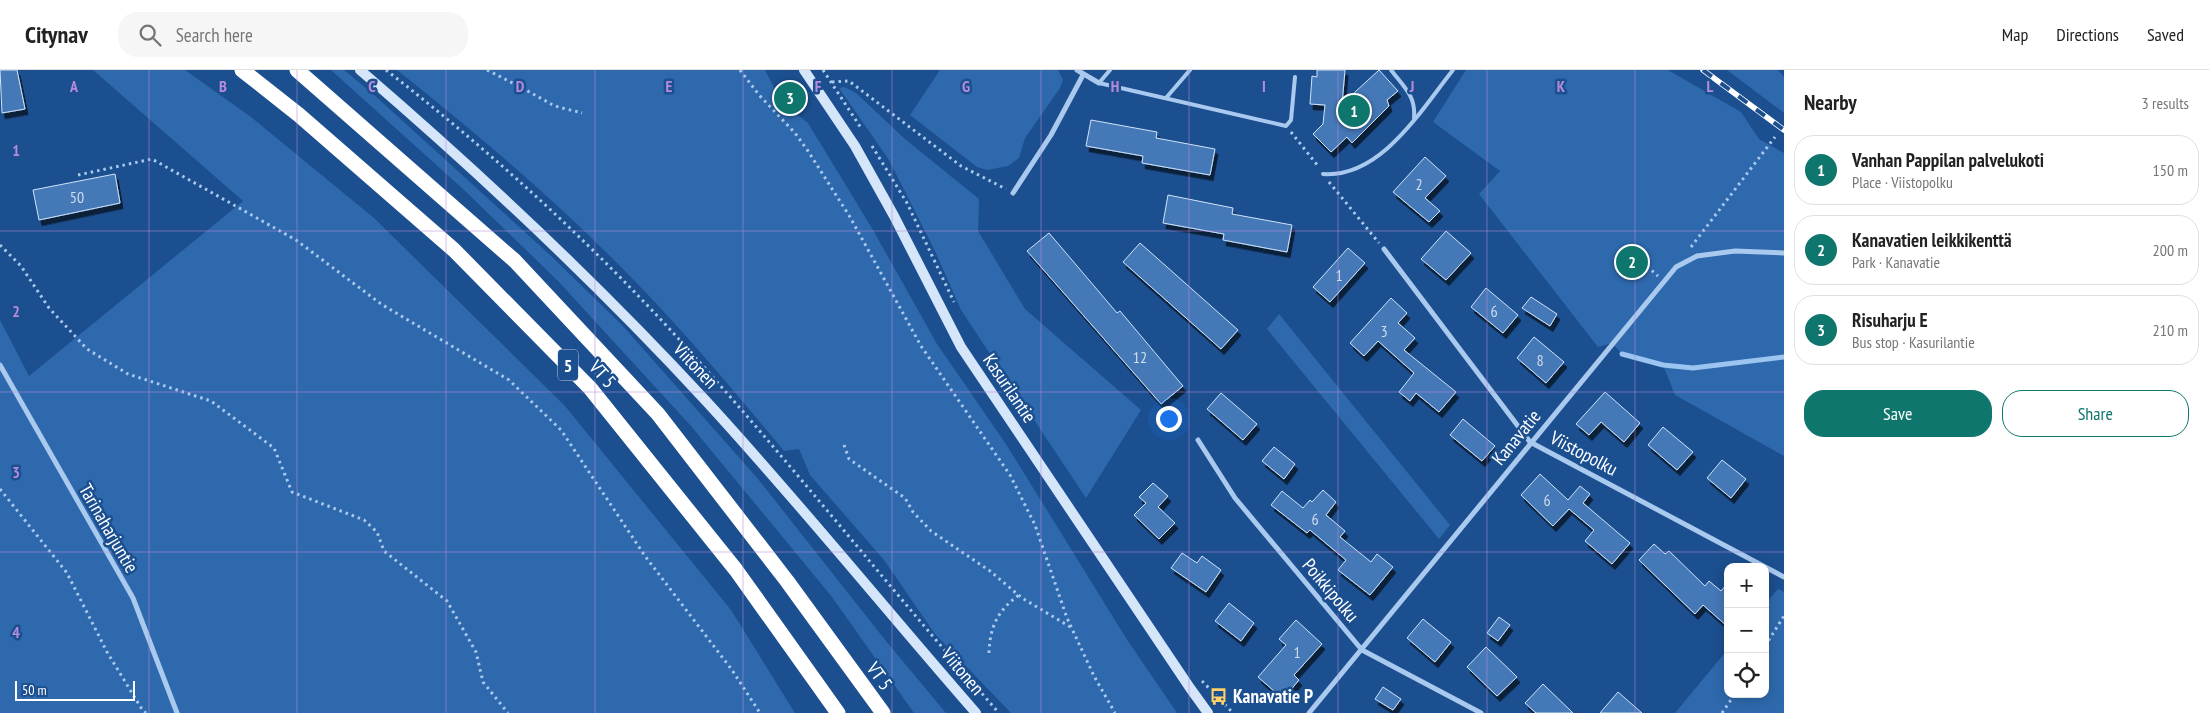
<!DOCTYPE html>
<html lang="en">
<head>
<meta charset="utf-8">
<style>
	body { margin:0; font-family:"PT Sans Narrow",sans-serif; background:#f6f6f6; color:#222 }
	.controls { position:absolute; right:15px; bottom:15px; display:grid; overflow:hidden; border-radius:10px; box-shadow:0 2px 12px #0003 }
	.controls button { width:45px; height:45px; display:grid; place-items:center; padding:0; border:0; border-bottom:1px solid #e0e0e0; background:#fff; color:#222; font:25px sans-serif }
	.scale { position:absolute; left:15px; bottom:12px; width:120px; box-sizing:border-box; padding-left:5px; border:2px solid #fff; border-top:0; font-size:14px; line-height:18px; white-space:nowrap; color:#fff; -webkit-text-stroke:4px #1b4f8f; paint-order:stroke }
	.you { position:absolute; left:1168px; top:348px; width:18px; height:18px; margin:-12px; border:4px solid #fff; border-radius:50%; background:#1a73e8; box-shadow:0 0 0 8px #1a73e833 }
	.badge { display:grid; place-items:center; width:32px; height:32px; border-radius:50%; background:#0f766e; color:#fff; font-size:16px; font-weight:700 }
	.pin { position:absolute; translate:-50% -50%; border:2px solid #fff; box-shadow:0 1px 5px #0006 }
	.list { margin:0; padding:0; list-style:none }
	h2 { display:flex; justify-content:space-between; align-items:center; height:65px; margin:0; padding:0 20px; font-size:21px }
	h2 small { font-size:16px; font-weight:400; color:#767676 }
	.list li { display:grid; grid-template-columns:32px 1fr auto; gap:15px; align-items:center; box-sizing:border-box; height:70px; margin:0 10px 10px; padding:0 10px; border:1px solid #e0e0e0; border-radius:20px }
	.list b { display:block; font-size:19px; white-space:nowrap }
	.list p { margin:0; font-size:16px; white-space:nowrap; color:#767676 }
	.list em { font-size:16px; font-style:normal; color:#767676 }
	.actions { display:flex; gap:10px; padding:15px 20px }
	.actions a { flex:1; padding:11px 0; border:1px solid #0f766e; border-radius:20px; text-align:center; font-size:18px; color:#0f766e }
	.actions .main { background:#0f766e; color:#fff }
	.icon { flex:none; width:28px; height:28px; fill:none; stroke:currentColor; stroke-width:2; stroke-linecap:round; stroke-linejoin:round }
	.map { position:relative; flex:none; width:1784px; height:643px; overflow:hidden }
	header { display:flex; align-items:center; gap:30px; box-sizing:border-box; height:70px; padding:0 25px; background:#fff; border-bottom:1px solid #e0e0e0 }
	header strong { font-size:24px }
	nav { display:flex; gap:28px; margin-inline-start:auto; font-size:18px }
	.search { width:350px; height:45px; background:#f6f6f6; display:flex; align-items:center; gap:12px; box-sizing:border-box; padding:0 18px; border-radius:20px; color:#767676; font-size:19px }
	main { display:flex }
	aside { flex:1; background:#fff }
	.map>svg:first-child { display:block }
	.green { fill:#2e69ad }
	.lines { fill:none; stroke-linecap:round; stroke-linejoin:round }
	.stream { stroke:#9cc4f0; stroke-width:5 }
	.building { fill:#4478b7; stroke:#cfe3fa; filter:url(#shadow) }
	.path { stroke:#a9c9ee; stroke-width:3; stroke-dasharray:2.5 4; stroke-linecap:butt }
	.lane { stroke:#a9c9ee; stroke-width:4 }
	.street { stroke:#a9c9ee; stroke-width:5 }
	.secondary { stroke:#d6e6fa; stroke-width:10 }
	.highway { stroke:#fff; stroke-width:15 }
	.rail-casing { stroke:#fff; stroke-width:5.5 }
	.rail { stroke:#1b4f8f; stroke-width:4; stroke-dasharray:11; stroke-linecap:butt }
	.grid { fill:none; stroke:#b68bdc; stroke-width:1; stroke-opacity:0.55 }
	.labels { text-anchor:middle; dominant-baseline:central; stroke-width:5; stroke-linejoin:round; paint-order:stroke }
	.number-label { font-size:16px; fill:#d0dded }
	.shield { fill:#1b4f8f; stroke:#bbcadd; stroke-width:1 }
	.shield-label { font-size:18px; font-weight:bold; fill:#fff }
	.street-label { font-size:19px; fill:#fff; stroke:#1b4f8f }
	.poi-label { font-size:19px; font-weight:bold; fill:#fff; stroke:#1b4f8f; text-anchor:start }
	.grid-label { font-size:16px; text-anchor:middle; font-weight:bold; fill:#b68bdc; stroke:#1b4f8f; stroke-width:5; stroke-linejoin:round; paint-order:stroke }
</style>
</head>
<body>
<header>
<strong>Citynav</strong>
<div class="search"><svg class="icon" aria-label="search" viewBox="0 0 24 24"><circle cx="10" cy="10" r="6"/><path d="M15 15l6 6"/></svg>Search here</div>
<nav><a>Map</a><a>Directions</a><a>Saved</a></nav>
</header>
<main>
<div class="map">
<svg width="1784" height="643" viewBox="0 0 1784 643">
	<defs>
		<filter id="shadow"><feDropShadow dx="3" dy="5.5" stdDeviation="0" flood-color="#0009"/></filter>
	</defs>
	<rect width="100%" height="100%" fill="#1b4f8f"/>
	<g class="green">
		<path d="M93,0H185L251,47L374,148L565,336L731,540L795,643H0V250L29,306L243,131Z"/>
		<path d="M331,0H344L372,23L550,185L623,256L758,409L886,571L946,643H914L832,527L691,356L558,211L463,119Z"/>
		<path d="M397,0H765L782,33L808,53L873,160L937,274L1006,374L1126,568L1177,643H1011L935,564L884,490L810,405L799,379L784,381C731,317 677,253 618,194C549,125 474,61 397,0Z"/>
		<path d="M940,0H1058L1063,10L1060,18L1025,68L1019,88L1008,96L987,100L977,97L910,45Z"/>
		<path d="M1466,0H1668L1741,42L1759,69L1784,83V386L1675,325L1663,295L1622,284L1612,273L1598,277L1479,124L1500,101L1433,52Z"/>
		<path d="M1727,0H1778L1784,7V43Z"/>
		<path d="M844,17L856,23L905,69L979,129L978,161L1025,239L1141,340L1086,428L961,240L935,181L889,90L839,18Z"/>
		<path d="M1279,244L1450,455L1439,469L1267,259Z"/>
		<path d="M1778,519L1784,522V643H1675L1728,579V624H1765V534Z"/>
	</g>
	<g class="lines">
		<path class="stream" d="M1622,284L1663,295L1693,298L1784,287"/>
	</g>
	<g class="building">
		<path d="M0,0H17L25,39L2,43Z"/>
		<path d="M1317,0H1345L1342,34L1379,0L1398,21L1387,30L1389,36L1352,73L1347,67L1331,82L1313,64L1323,54L1325,35L1310,34L1312,6L1317,7Z"/>
		<path d="M1091,50L1157,62L1156,68L1215,79L1210,105L1142,93L1143,86L1086,76Z"/>
		<path d="M1425,87L1446,106L1425,128L1440,141L1429,152L1393,122Z"/>
		<path d="M115,104L120,133L39,150L33,120Z"/>
		<path d="M1168,125L1233,138L1232,144L1292,155L1287,182L1223,170L1224,164L1163,153Z"/>
		<path d="M1446,161L1471,183L1446,210L1421,189Z"/>
		<path d="M1049,163L1117,243L1120,241L1183,316L1161,334L1027,181Z"/>
		<path d="M1140,173L1238,260L1221,279L1123,192Z"/>
		<path d="M1348,178L1365,193L1330,232L1313,217Z"/>
		<path d="M1486,218L1518,245L1503,263L1471,237Z"/>
		<path d="M1531,227L1557,244L1550,256L1522,238Z"/>
		<path d="M1391,228L1407,243L1398,253L1415,268L1404,280L1456,322L1439,342L1416,323L1410,331L1399,322L1414,303L1378,271L1364,286L1350,273Z"/>
		<path d="M1534,267L1564,292L1546,313L1517,288Z"/>
		<path d="M1605,322L1640,353L1624,372L1601,352L1589,365L1576,354Z"/>
		<path d="M1221,323L1257,354L1243,370L1207,339Z"/>
		<path d="M1463,349L1495,376L1482,391L1450,365Z"/>
		<path d="M1663,357L1693,382L1677,400L1648,375Z"/>
		<path d="M1274,377L1295,394L1284,409L1262,391Z"/>
		<path d="M1722,390L1746,409L1731,428L1707,408Z"/>
		<path d="M1540,404L1568,430L1580,416L1590,424L1583,433L1630,473L1612,494L1585,471L1594,460L1569,439L1553,456L1521,425Z"/>
		<path d="M1153,413L1168,426L1158,437L1175,453L1159,469L1134,445L1146,433L1139,427Z"/>
		<path d="M1323,420L1336,432L1326,445L1345,461L1340,467L1371,492L1377,484L1393,497L1370,525L1338,500L1346,490L1310,460L1307,463L1271,435L1282,421L1303,438L1310,430L1312,432Z"/>
		<path d="M1654,474L1665,484L1669,481L1705,516L1709,511L1721,521L1728,513V557L1703,535L1695,544L1639,490Z"/>
		<path d="M1182,483L1197,493L1202,486L1221,500L1206,522L1171,498Z"/>
		<path d="M1229,533L1254,553L1241,571L1215,551Z"/>
		<path d="M1499,547L1510,555L1498,571L1487,563Z"/>
		<path d="M1423,549L1451,572L1435,592L1407,568Z"/>
		<path d="M1296,550L1322,574L1294,605L1299,610L1283,629L1258,607L1286,575L1279,569Z"/>
		<path d="M1486,577L1517,607L1497,626L1467,597Z"/>
		<path d="M1543,614L1573,643H1536L1525,633Z"/>
		<path d="M1383,617L1401,629L1393,640L1375,629Z"/>
		<path d="M1618,622L1642,643H1600Z"/>
	</g>
	<g class="lines">
		<g class="path">
			<path d="M386,0C489,80 588,170 676,266C787,388 890,519 999,643"/>
			<path d="M487,0C509,11 530,22 551,34C559,38 572,40 582,43"/>
			<path d="M740,0L759,25L795,63L808,81L850,147L921,276L1010,405L1035,455L1067,548L1094,606L1115,643"/>
			<path d="M823,0L861,58"/>
			<path d="M832,12L849,11L961,96L1006,119"/>
			<path d="M1291,62L1318,96"/>
			<path d="M872,76L907,133L954,232"/>
			<path d="M78,105L152,89L296,170L381,234L509,310L561,360L645,486L732,600L760,643"/>
			<path d="M1329,112L1379,173"/>
			<path d="M0,175L21,196L49,238L87,279L128,304L211,331L274,378L292,422L364,450L377,462L384,481L447,531L476,582L483,612L508,643"/>
			<path d="M1691,177L1775,67"/>
			<path d="M1642,192L1658,206"/>
			<path d="M844,375L849,389L905,428L913,442L931,461L990,501L1022,528L1072,558"/>
			<path d="M0,419L67,503L107,582L143,641L146,643"/>
			<path d="M1765,576L1784,546"/>
			<path d="M989,583C990,557 997,541 1019,525"/>
			<path d="M1202,611L1233,643"/>
			<path d="M1722,643L1735,624"/>
		</g>
		<g class="lane">
			<path d="M1110,0L1099,13L1286,56L1291,50L1295,7"/>
			<path d="M1391,0C1404,17 1416,26 1414,48"/>
			<path d="M1166,28L1190,0"/>
			<path d="M1323,104C1381,108 1421,40 1453,0"/>
		</g>
		<g class="street">
			<path d="M1077,0L1099,13"/>
			<path d="M1013,123L1051,65L1083,5"/>
			<path d="M1384,179L1530,372L1784,507"/>
			<path d="M0,295L133,528L177,643"/>
			<path d="M1198,370L1235,428L1362,580L1481,643"/>
			<path d="M1309,643L1676,197L1697,186L1735,181L1784,183"/>
		</g>
		<g class="secondary">
			<path d="M360,0C481,104 598,214 706,331C799,432 885,539 976,643"/>
			<path d="M804,0L855,76L894,146L961,277L1190,618L1208,643"/>
		</g>
		<g class="highway">
			<path d="M242,0L299,45L454,180L590,318L736,500L838,643"/>
			<path d="M297,0L515,191L658,344L787,511L883,643"/>
		</g>
		<defs>
			<path id="rail" d="M1703,0L1784,60"/>
		</defs>
		<use href="#rail" class="rail-casing"/>
		<use href="#rail" class="rail"/>
	</g>
	<path class="grid" d="M149,0V643M297,0V643M446,0V643M595,0V643M743,0V643M892,0V643M1041,0V643M1189,0V643M1338,0V643M1487,0V643M1635,0V643M0,161H1784M0,322H1784M0,482H1784"/>
	<defs>
		<symbol id="bus-bare" viewBox="-9 -9 18 18"><path d="M-5-6H5V4H4V6H2V4H-2V6H-4V4H-5ZM-3.5-4V0h7V-4ZM-3.5 1.2v1.5H-2V1.2ZM2 1.2v1.5H3.5V1.2Z" fill="#ffd166" stroke="#1b4f8f" stroke-width="2.5" paint-order="stroke"/></symbol>
	</defs>
	<g fill-rule="evenodd">
		<use href="#bus-bare" x="1206" y="614" width="25" height="25"/>
	</g>
	<g class="labels">
		<g class="number-label">
			<text x="1419" y="114">2</text>
			<text x="77" y="127">50</text>
			<text x="1339" y="205">1</text>
			<text x="1494" y="241">6</text>
			<text x="1384" y="261">3</text>
			<text x="1140" y="287">12</text>
			<text x="1540" y="290">8</text>
			<text x="1547" y="430">6</text>
			<text x="1315" y="449">6</text>
			<text x="1297" y="582">1</text>
		</g>
		<rect class="shield" x="558" y="279.5" width="20" height="31" rx="4"/>
		<g class="shield-label">
			<text x="568" y="295">5</text>
		</g>
		<g class="street-label">
			<text transform="translate(696 295) rotate(47)">Viitonen</text>
			<text transform="translate(603 304) rotate(48)">VT 5</text>
			<text transform="translate(1010 318) rotate(56)">Kasurilantie</text>
			<text transform="translate(1516 367) rotate(-51)">Kanavatie</text>
			<text transform="translate(1584 383) rotate(28)">Viistopolku</text>
			<text transform="translate(109 458) rotate(60)">Tarinaharjuntie</text>
			<text transform="translate(1331 520) rotate(50)">Poikkipolku</text>
			<text transform="translate(963 601) rotate(50)">Viitonen</text>
			<text transform="translate(880 606) rotate(54)">VT 5</text>
		</g>
		<g class="poi-label">
			<text x="1233" y="626">Kanavatie P</text>
		</g>
	</g>
	<g class="grid-label">
		<text x="74" y="22">A</text>
		<text x="223" y="22">B</text>
		<text x="372" y="22">C</text>
		<text x="520" y="22">D</text>
		<text x="669" y="22">E</text>
		<text x="818" y="22">F</text>
		<text x="966" y="22">G</text>
		<text x="1115" y="22">H</text>
		<text x="1264" y="22">I</text>
		<text x="1412" y="22">J</text>
		<text x="1561" y="22">K</text>
		<text x="1710" y="22">L</text>
		<text x="16" y="86">1</text>
		<text x="16" y="247">2</text>
		<text x="16" y="408">3</text>
		<text x="16" y="568">4</text>
	</g>
</svg>
<div class="controls">
<button>+</button>
<button>−</button>
<button><svg class="icon" aria-label="locate" viewBox="0 0 24 24"><circle cx="12" cy="12" r="6"/><path d="M12 2v4M12 18v4M2 12h4M18 12h4"/></svg></button>
</div>
<div class="scale">50 m</div>
<div class="you"></div>
<div class="pin badge" style="left:1354px;top:41px">1</div>
<div class="pin badge" style="left:1632px;top:192px">2</div>
<div class="pin badge" style="left:790px;top:28px">3</div>
</div>
<aside>
<h2>Nearby<small>3 results</small></h2>
<ul class="list">
<li><span class="badge">1</span><div><b>Vanhan Pappilan palvelukoti</b><p>Place · Viistopolku</p></div><em>150 m</em></li>
<li><span class="badge">2</span><div><b>Kanavatien leikkikenttä</b><p>Park · Kanavatie</p></div><em>200 m</em></li>
<li><span class="badge">3</span><div><b>Risuharju E</b><p>Bus stop · Kasurilantie</p></div><em>210 m</em></li>
</ul>
<div class="actions"><a class="main">Save</a><a>Share</a></div>
</aside>
</main>
</body>
</html>
